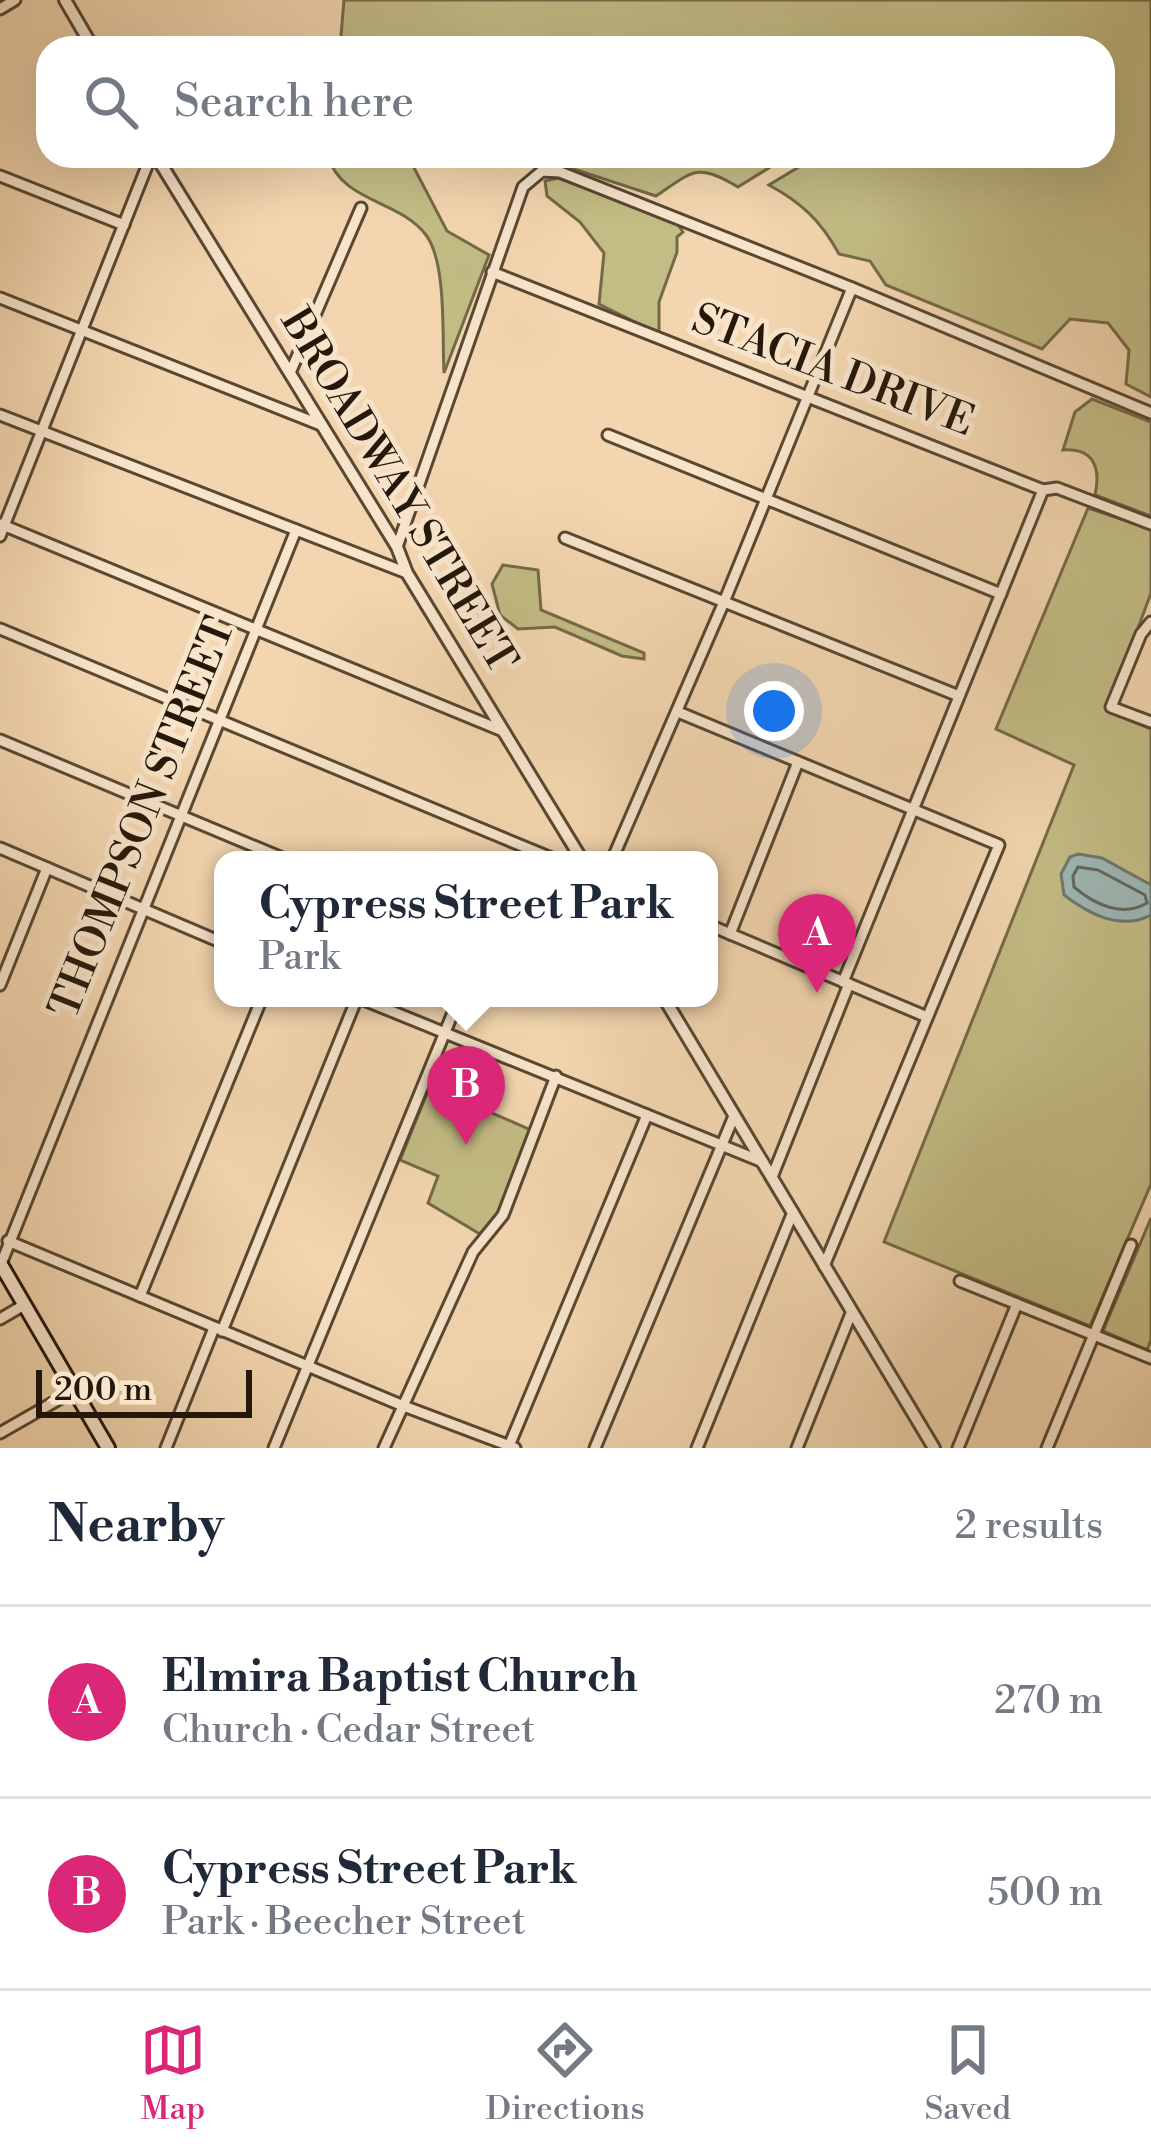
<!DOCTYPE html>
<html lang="en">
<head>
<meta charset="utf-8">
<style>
	body { margin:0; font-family:"Libre Bodoni",serif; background:#f6f6f7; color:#1f2937 }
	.scale { position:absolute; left:36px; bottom:30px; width:216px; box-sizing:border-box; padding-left:12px; border:6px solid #251809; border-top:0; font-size:33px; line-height:42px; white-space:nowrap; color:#251809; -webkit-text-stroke:9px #f7e4cb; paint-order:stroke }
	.you { position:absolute; left:774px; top:711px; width:42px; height:42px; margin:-30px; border:9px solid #fff; border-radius:50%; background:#1a73e8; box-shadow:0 0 0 18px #1a73e833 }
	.badge { display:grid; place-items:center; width:78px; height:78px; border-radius:50%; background:#db2777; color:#fff; font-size:39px; font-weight:700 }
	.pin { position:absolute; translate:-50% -99px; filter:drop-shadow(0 3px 6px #0008) }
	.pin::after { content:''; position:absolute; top:63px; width:42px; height:36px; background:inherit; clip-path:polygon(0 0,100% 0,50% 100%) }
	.popup { position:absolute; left:214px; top:851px; width:504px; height:156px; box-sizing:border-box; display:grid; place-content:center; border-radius:24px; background:#fff; filter:drop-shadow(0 3px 9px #0005); font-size:39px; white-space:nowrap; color:#747a83 }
	.popup b { font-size:45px; color:#1f2937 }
	.popup::after { content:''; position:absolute; left:50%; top:100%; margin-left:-24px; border:24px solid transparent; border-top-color:#fff }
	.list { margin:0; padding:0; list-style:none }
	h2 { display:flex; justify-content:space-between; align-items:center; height:156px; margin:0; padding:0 48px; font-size:51px }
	h2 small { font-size:39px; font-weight:400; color:#747a83 }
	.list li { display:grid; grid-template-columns:78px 1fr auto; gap:36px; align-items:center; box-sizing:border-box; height:192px; padding:0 48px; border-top:3px solid #e0e1e3 }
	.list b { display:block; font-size:45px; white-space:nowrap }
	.list p { margin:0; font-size:39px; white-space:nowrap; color:#747a83 }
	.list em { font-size:39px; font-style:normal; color:#747a83 }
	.icon { flex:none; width:66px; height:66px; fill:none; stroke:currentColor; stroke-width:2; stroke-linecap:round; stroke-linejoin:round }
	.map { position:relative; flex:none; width:1151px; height:1448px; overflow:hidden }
	.search { position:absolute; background:#fff; box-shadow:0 12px 48px #0002; left:36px; right:36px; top:36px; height:132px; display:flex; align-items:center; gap:30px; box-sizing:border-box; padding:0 42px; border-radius:36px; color:#747a83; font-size:45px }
	.sheet { height:540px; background:#fff }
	nav { display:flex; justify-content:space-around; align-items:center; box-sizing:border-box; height:168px; border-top:3px solid #e0e1e3; background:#fff; font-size:33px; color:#747a83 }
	nav a { display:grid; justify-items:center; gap:6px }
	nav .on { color:#db2777 }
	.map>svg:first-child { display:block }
	.green { fill:#c3bc85; stroke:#746a47; stroke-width:3 }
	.water { fill:#9eb7b4; stroke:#6e7770; stroke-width:3 }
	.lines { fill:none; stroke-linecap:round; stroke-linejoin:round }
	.shore { stroke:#62685e; stroke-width:3 }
	.minor-casing { stroke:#584832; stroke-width:15 }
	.tertiary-casing { stroke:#584832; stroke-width:16 }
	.secondary-casing { stroke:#251809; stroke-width:18 }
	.minor { stroke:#f7e4cb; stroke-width:9 }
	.tertiary { stroke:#f7e4cb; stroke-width:10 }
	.secondary { stroke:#f7e4cb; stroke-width:12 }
	.labels { text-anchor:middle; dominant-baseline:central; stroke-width:10; stroke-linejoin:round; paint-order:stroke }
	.street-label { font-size:42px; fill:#251809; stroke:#f7e4cb }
</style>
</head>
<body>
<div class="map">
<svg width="1151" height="1448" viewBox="0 0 1151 1448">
	<rect width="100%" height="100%" fill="#f3d6af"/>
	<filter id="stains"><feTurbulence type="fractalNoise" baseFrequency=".00167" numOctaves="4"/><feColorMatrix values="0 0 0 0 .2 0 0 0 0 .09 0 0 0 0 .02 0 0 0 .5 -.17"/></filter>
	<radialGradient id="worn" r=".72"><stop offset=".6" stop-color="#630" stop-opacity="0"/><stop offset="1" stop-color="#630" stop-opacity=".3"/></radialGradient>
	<g class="green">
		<path d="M344,0H1151V397L1126,384L1129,350L1108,323L1070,319L1042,349L886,285L870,261L839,254C821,221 802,203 769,185L817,156H938L956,165L963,156H1103V48H340Z"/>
		<path d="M328,156H415L412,164L447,231L489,255L444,373C442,338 447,263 426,235C400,200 341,202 328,156Z"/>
		<path d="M544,156H788L738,187C697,162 693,171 656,196L549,161Z"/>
		<path d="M558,178L676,222L683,232L677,237V252L659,302V334L599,304L604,253L580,222L547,196L545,181Z"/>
		<path d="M1092,399L1151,422V516L1095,495C1101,468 1094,448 1063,450L1075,412Z"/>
		<path d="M1088,508L1151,529V593L1107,711L1151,729V1184L1090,1326L884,1242L1074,765L996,729Z"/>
		<path d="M503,565L538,570L541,610L644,653V659L622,656L555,627L518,629L500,615L492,584Z"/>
		<path d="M430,1086L531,1130L497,1214L480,1234L428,1203L438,1176L400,1160Z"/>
		<path d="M1151,1218V1340L1147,1350L1103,1331Z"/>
	</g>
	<path class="water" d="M1078,854L1102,858L1151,885V915C1120,931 1089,914 1064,895L1061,874L1070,857Z"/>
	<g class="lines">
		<path class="shore" d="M1078,867L1098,870L1145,895L1147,903C1122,918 1094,904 1074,887L1073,876Z"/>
		<defs>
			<g id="minor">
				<path d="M0,9L15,0"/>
				<path d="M0,176L124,225"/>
				<path d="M492,272L1043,490L1057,488L1151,524"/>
				<path d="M0,298L321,425"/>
				<path d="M290,373L361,208"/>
				<path d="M0,415L407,573"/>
				<path d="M608,435L1001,594"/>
				<path d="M0,524L503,731"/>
				<path d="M0,536L151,156"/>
				<path d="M565,538L959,696"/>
				<path d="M397,547L523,187L542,171L560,172L852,288L1151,413"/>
				<path d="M1151,622L1141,634L1111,707L1151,722"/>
				<path d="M0,629L556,860"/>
				<path d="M678,712L999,845L824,1266"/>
				<path d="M0,740L287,860"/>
				<path d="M0,848L223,943"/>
				<path d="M612,860L724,602L852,288"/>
				<path d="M709,925L927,1017"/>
				<path d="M730,934L798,762"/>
				<path d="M843,982L1043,490"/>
				<path d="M0,985L47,868"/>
				<path d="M359,998L763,1162"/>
				<path d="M772,1177L849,984"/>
				<path d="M8,1241L401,1405L515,1448"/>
				<path d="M1,1264L296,530"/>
				<path d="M960,1281L1151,1358"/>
				<path d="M140,1296L262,998"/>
				<path d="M0,1319L24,1305"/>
				<path d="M222,1331L357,998"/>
				<path d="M0,1433L75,1390"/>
				<path d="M509,1446L647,1115"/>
				<path d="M166,1448L214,1328"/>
				<path d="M274,1448L459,998"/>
				<path d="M384,1448L473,1252L503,1215L556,1076"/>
				<path d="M595,1448L734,1116"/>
				<path d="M697,1448L793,1212"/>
				<path d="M797,1448L852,1311"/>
				<path d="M958,1448L1017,1304"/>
				<path d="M1047,1448L1131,1245"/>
			</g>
			<g id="tertiary">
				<path d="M65,0L93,48"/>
				<path d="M156,156L397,547L407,573L582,860"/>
				<path d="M664,998L934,1448"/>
			</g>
			<path id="secondary" d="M0,1263L108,1448"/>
		</defs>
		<use href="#minor" class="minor-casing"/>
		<use href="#tertiary" class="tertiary-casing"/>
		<use href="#secondary" class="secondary-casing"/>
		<use href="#minor" class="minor"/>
		<use href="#tertiary" class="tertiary"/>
		<use href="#secondary" class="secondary"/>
	</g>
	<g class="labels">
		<g class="street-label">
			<text transform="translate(833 371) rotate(21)">STACIA DRIVE</text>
			<text transform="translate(398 491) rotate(59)">BROADWAY STREET</text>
			<text transform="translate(143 818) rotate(-68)">THOMPSON STREET</text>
		</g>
	</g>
	<rect width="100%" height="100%" filter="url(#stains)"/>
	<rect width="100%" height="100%" fill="url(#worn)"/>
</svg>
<div class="scale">200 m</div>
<div class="you"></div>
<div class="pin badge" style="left:817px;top:993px">A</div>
<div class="pin badge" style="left:466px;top:1145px">B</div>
<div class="popup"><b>Cypress Street Park</b>Park</div>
<div class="search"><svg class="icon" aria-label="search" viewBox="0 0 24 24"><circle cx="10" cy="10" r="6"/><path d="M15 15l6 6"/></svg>Search here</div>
</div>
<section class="sheet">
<h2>Nearby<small>2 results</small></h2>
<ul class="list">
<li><span class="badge">A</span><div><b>Elmira Baptist Church</b><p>Church · Cedar Street</p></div><em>270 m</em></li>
<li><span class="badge">B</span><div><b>Cypress Street Park</b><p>Park · Beecher Street</p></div><em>500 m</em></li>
</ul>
</section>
<nav>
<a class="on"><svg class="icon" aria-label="map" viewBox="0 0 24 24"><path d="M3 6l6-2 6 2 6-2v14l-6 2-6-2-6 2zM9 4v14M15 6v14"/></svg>Map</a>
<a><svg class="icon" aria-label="directions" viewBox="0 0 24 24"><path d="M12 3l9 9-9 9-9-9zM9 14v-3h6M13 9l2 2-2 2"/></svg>Directions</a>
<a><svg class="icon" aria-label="saved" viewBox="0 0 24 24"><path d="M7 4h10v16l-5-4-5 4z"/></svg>Saved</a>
</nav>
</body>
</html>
